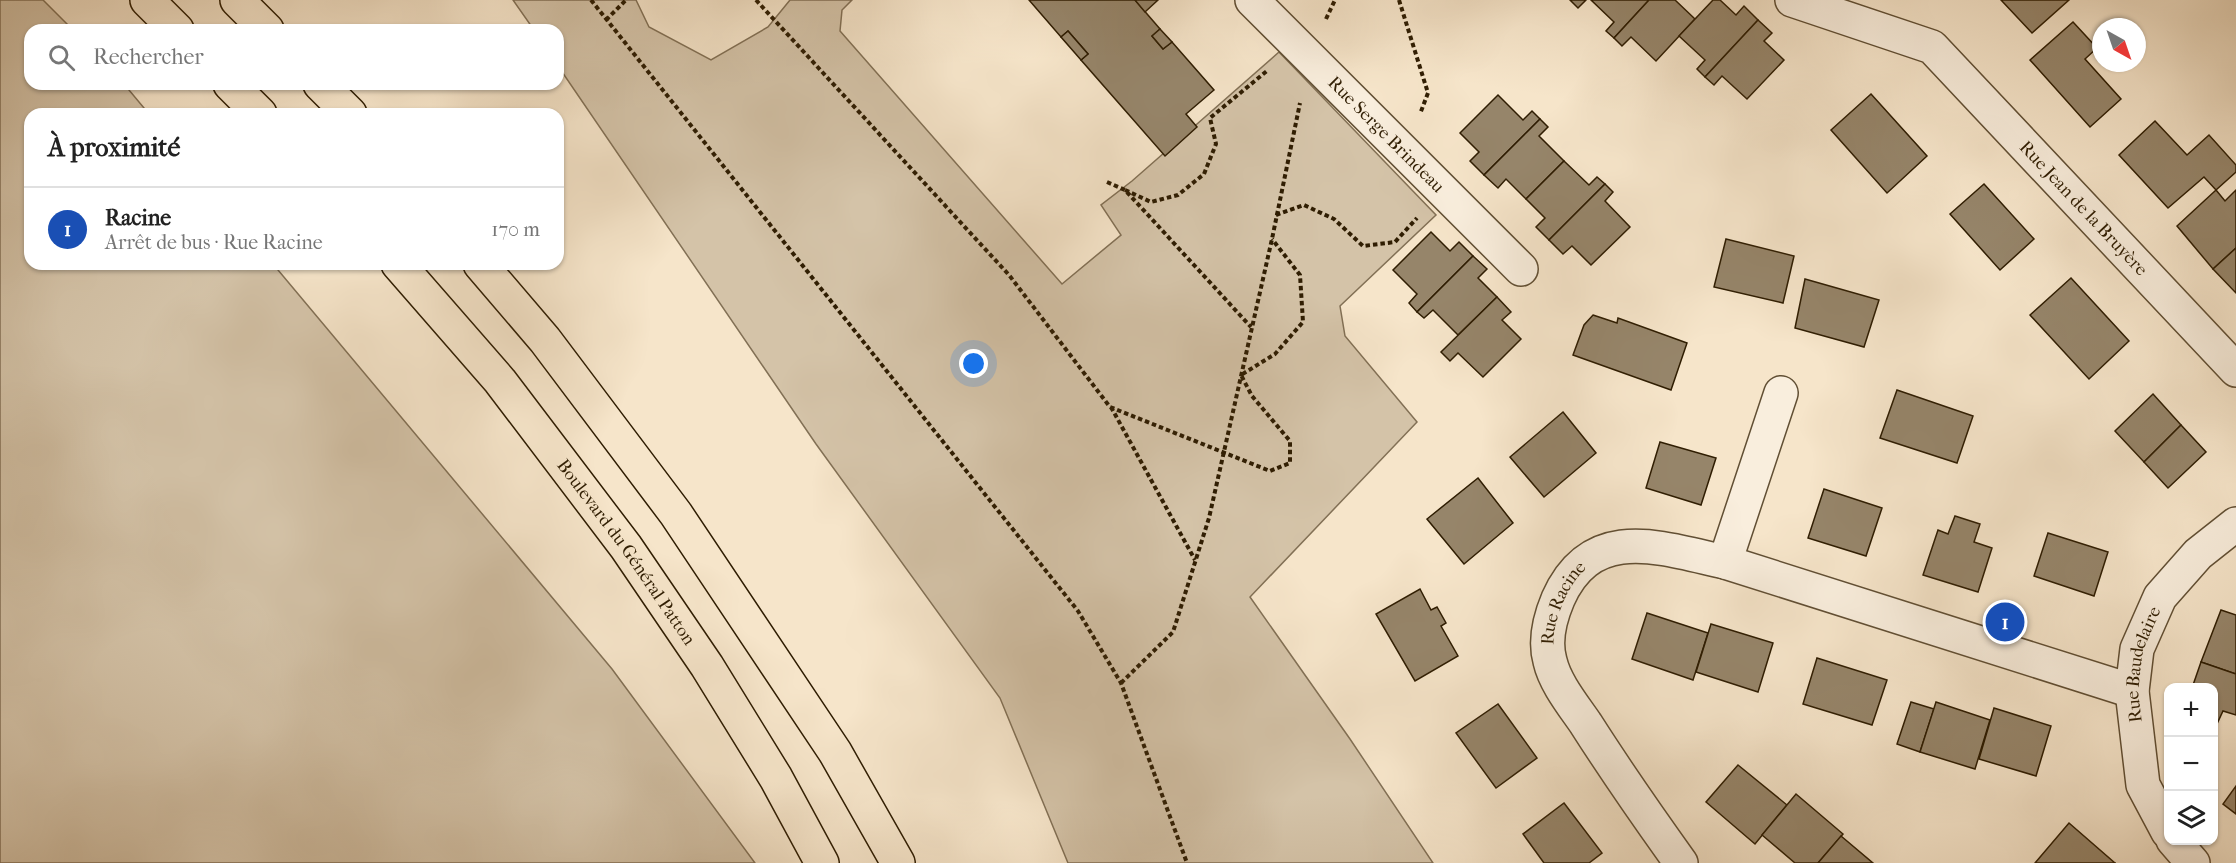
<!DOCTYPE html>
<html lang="fr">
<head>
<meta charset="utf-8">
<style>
	body { margin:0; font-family:"IM FELL French Canon",serif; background:#f2f2f2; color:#222 }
	.controls { position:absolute; right:18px; bottom:18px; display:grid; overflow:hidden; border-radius:12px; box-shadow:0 2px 4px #0004 }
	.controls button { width:54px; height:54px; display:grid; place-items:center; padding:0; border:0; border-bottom:2px solid #e0e0e0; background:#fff; color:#222; font:30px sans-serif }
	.compass { position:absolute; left:2092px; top:18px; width:54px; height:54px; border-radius:50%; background:#fff; box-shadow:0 2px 4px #0004; rotate:140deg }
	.you { position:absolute; left:974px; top:364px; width:21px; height:21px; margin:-15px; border:4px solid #fff; border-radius:50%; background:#1a73e8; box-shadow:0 0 0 9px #1a73e833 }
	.badge { display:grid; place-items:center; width:39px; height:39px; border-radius:50%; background:#b45309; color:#fff; font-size:20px; font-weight:700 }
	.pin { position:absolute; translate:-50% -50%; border:3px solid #fff; box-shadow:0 2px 6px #0006 }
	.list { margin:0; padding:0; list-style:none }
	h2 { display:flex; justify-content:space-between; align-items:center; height:78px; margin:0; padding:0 24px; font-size:26px }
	h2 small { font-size:20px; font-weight:400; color:#767676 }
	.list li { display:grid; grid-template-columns:39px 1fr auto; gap:18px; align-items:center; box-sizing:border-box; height:84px; padding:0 24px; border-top:2px solid #e0e0e0 }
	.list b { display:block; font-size:22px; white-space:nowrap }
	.list p { margin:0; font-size:20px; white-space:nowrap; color:#767676 }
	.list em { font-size:20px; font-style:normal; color:#767676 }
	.icon { flex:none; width:33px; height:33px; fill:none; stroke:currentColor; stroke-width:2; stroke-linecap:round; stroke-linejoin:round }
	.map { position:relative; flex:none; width:2236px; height:863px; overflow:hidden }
	.search { position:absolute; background:#fff; box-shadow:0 2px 4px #0004; left:24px; top:24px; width:540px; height:66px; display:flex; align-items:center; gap:15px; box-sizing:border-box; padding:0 21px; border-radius:18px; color:#767676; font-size:22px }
	.panel { position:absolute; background:#fff; box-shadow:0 2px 4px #0004; left:24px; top:108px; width:540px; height:162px; border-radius:18px }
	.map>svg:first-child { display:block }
	.green { fill:#d4c3a8; stroke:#827055; stroke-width:1.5 }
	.building { fill:#96856a; stroke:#2f1d02; stroke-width:1.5 }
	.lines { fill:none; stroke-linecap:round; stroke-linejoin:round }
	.minor-casing { stroke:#614f34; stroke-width:36 }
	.trunk-casing { stroke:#2f1d02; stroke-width:36 }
	.path { stroke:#2f1d02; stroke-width:4; stroke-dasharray:4.5 3; stroke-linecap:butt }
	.minor { stroke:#f9eedd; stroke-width:33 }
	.trunk { stroke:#f6e5ca; stroke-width:33 }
	.labels { text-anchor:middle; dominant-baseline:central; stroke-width:5; stroke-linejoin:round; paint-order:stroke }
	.street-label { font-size:18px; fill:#2f1d02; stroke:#f9eedd }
</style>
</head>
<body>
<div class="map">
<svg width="2236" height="863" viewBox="0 0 2236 863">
	<rect width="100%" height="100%" fill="#f6e5ca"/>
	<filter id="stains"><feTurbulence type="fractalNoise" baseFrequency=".00333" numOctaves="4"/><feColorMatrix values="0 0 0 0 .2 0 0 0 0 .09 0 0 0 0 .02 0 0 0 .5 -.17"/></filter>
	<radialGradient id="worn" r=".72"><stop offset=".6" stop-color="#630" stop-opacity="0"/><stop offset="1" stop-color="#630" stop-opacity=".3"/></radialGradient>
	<g class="green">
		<path d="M0,0H43L73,30H30V84H124L149,114H30V264H273L612,669L755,863H0Z"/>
		<path d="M513,0H636L649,27L711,60L768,27L790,0H852L842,10L840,31L1062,284L1121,235L1101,205L1132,181L1279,52L1436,215L1340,306L1345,336L1417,422L1250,597L1350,739L1433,863H1068L1000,698L816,444L558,66V30H534Z"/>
	</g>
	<g class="building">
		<path d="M1029,0H1135L1160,29L1152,36L1163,49L1172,42L1214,90L1186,114L1197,127L1165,156L1081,60L1088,54L1068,31L1061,37Z"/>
		<path d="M1135,0H1158L1145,12Z"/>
		<path d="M1570,0H1586L1578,8Z"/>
		<path d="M1591,0H1649L1614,38L1606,31L1614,22Z"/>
		<path d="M1649,0H1675L1695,19L1656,61L1631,37L1622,46L1614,38Z"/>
		<path d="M1713,0H1720L1736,15L1744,6L1758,20L1705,77L1697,69L1705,60L1679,36Z"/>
		<path d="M2001,0H2069L2032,33Z"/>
		<path d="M1758,20L1772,33L1764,41L1784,60L1747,99L1722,76L1714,85L1705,77Z"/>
		<path d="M2073,22L2097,48L2085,59L2121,99L2090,127L2030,60Z"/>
		<path d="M1160,29L1172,42L1163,49L1152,36Z"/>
		<path d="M1068,31L1088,54L1081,60L1061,37Z"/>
		<path d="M1871,94L1927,156L1887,193L1831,130Z"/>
		<path d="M1498,95L1523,120L1532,111L1540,119L1484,175L1470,161L1479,152L1460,133Z"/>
		<path d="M1540,119L1548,127L1539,136L1564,161L1526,199L1506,179L1498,188L1484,175Z"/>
		<path d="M2155,121L2187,155L2209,135L2236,165V172L2216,190L2204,177L2168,208L2119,155Z"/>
		<path d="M1564,161L1589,185L1597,177L1605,184L1549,240L1536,227L1545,218L1526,199Z"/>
		<path d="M1605,184L1613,192L1605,201L1630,227L1591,265L1572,246L1563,254L1549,240Z"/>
		<path d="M1984,184L2034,239L2000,270L1950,214Z"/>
		<path d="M2216,190L2225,201L2236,190V248L2213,269L2177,226Z"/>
		<path d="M1431,232L1450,251L1459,242L1473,256L1417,312L1409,303L1417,294L1393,270Z"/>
		<path d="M1726,239L1794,256L1783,303L1714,287Z"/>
		<path d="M2236,248V293L2213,269Z"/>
		<path d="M1473,256L1487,269L1478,278L1497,297L1458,335L1433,310L1424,318L1417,312Z"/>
		<path d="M2071,278L2129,341L2089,379L2030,315Z"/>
		<path d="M1805,279L1879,300L1864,347L1795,328Z"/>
		<path d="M1497,297L1511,312L1502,320L1521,339L1483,377L1458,353L1450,361L1441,352Z"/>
		<path d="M1593,315L1617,323L1618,318L1687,343L1671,390L1573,355L1584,325Z"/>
		<path d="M1897,390L1973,416L1957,463L1880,438Z"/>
		<path d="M2153,394L2181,425L2144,462L2115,431Z"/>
		<path d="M1563,412L1596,453L1544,497L1510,457Z"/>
		<path d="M2181,425L2206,452L2168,488L2144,462Z"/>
		<path d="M1660,442L1716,458L1701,505L1646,488Z"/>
		<path d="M1478,478L1513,523L1464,564L1427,519Z"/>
		<path d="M1824,489L1882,508L1866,556L1808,538Z"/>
		<path d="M1955,516L1980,524L1974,542L1992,548L1978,592L1923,575L1938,530L1948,534Z"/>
		<path d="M2048,533L2108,552L2094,596L2034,576Z"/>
		<path d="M1420,589L1431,610L1437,607L1446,623L1441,626L1458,656L1415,681L1376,614Z"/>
		<path d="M2221,610L2236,615V674L2201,662Z"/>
		<path d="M1647,613L1708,633L1693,680L1632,659Z"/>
		<path d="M1711,624L1773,643L1758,692L1696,672Z"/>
		<path d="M1817,658L1887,680L1872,725L1803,704Z"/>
		<path d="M2201,662L2236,674V715L2223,711L2216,726L2214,725V688H2192Z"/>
		<path d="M1911,702L1934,709L1920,752L1897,744Z"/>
		<path d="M1936,702L1990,720L1975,769L1920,752Z"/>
		<path d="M1498,704L1537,758L1496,788L1456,733Z"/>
		<path d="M1994,708L2051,726L2036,776L1979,759Z"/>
		<path d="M1738,765L1787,805L1755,844L1706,802Z"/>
		<path d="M2236,786V814L2223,804Z"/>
		<path d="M1796,794L1843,834L1818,863H1795L1762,835Z"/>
		<path d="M1564,803L1602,853L1589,863H1544L1523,834Z"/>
		<path d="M2069,823L2115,863H2116H2035Z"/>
		<path d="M1841,836L1873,863H1818Z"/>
	</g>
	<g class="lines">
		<defs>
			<g id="minor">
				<path id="s1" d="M1252,0L1521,269"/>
				<path id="s2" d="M1792,0L1932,47L2236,370"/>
				<path d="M1725,562L1781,393"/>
				<path id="s3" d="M2168,832L2143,785L2132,691L2137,649L2160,597L2198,554L2236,524"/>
				<path d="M2173,840L2193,863"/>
				<path id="s4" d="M1681,863C1648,817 1616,771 1586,724C1573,705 1555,683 1550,661C1544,640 1550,618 1558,599C1592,522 1661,548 1725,562L2132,691"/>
			</g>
			<g id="trunk">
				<path d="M147,0L177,30"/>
				<path d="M237,0L267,30"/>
				<path d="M230,84L260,114"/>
				<path d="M320,84L350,114"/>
				<path id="s5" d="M398,264L500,381L626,547L707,666L776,778L822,863"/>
				<path d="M480,264L545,340L676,514L835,752L898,863"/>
			</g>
		</defs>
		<use href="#minor" class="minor-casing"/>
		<use href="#trunk" class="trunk-casing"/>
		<g class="path">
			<path d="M591,0L1078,611L1121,683L1187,863"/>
			<path d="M756,0L1009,275L1110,407L1270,471L1290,463V441L1252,396L1241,375L1275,354L1303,322L1300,275L1272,239"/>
			<path d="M1399,0L1428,93L1420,114"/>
			<path d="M1326,19L1335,0"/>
			<path d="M606,20L626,0"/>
			<path d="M1107,182L1125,190L1251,327"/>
			<path d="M1125,190L1151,202L1178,195L1204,174L1216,144L1210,118L1268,70"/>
			<path d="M1276,215L1304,205L1334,219L1363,246L1395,242L1417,218"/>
			<path d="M1111,407L1195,560"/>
			<path d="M1121,683L1173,632L1209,518L1272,239L1300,103"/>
		</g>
		<use href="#minor" class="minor"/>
		<use href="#trunk" class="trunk"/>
	</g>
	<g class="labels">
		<g class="street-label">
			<text stroke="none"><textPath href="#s1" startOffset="190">Rue Serge Brindeau</textPath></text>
			<text stroke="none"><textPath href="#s2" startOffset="369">Rue Jean de la Bruyère</textPath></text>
			<text stroke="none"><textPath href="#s5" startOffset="368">Boulevard du Général Patton</textPath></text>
			<text stroke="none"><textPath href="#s4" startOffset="303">Rue Racine</textPath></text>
			<text stroke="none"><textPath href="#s3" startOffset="176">Rue Baudelaire</textPath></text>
		</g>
	</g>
	<rect width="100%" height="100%" filter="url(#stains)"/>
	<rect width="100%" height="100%" fill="url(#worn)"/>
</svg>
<div class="controls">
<button>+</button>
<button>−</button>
<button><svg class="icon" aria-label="layers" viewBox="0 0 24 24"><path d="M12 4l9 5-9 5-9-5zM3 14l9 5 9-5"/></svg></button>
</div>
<svg class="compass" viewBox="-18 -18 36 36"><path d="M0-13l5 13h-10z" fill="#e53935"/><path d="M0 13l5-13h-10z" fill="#767676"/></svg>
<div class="you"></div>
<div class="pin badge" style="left:2005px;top:622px;background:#1a4fb4">1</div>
<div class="search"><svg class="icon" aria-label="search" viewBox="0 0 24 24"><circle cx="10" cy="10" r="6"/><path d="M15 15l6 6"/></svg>Rechercher</div>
<section class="panel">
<h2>À proximité<small></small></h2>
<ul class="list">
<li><span class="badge" style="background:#1a4fb4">1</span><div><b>Racine</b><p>Arrêt de bus · Rue Racine</p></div><em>170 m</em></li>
</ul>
</section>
</div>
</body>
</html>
